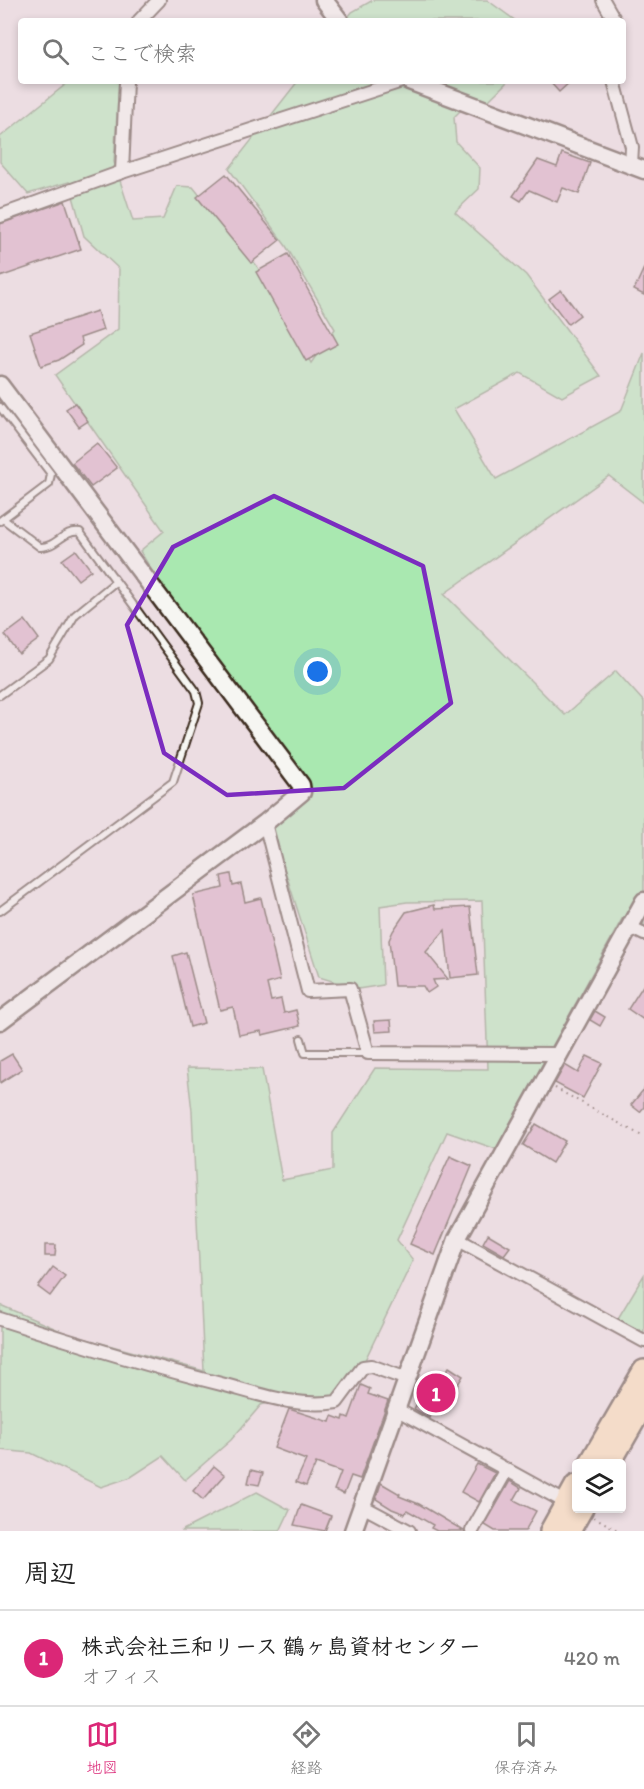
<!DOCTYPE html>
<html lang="ja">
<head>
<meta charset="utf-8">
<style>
	body { margin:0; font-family:Itim,"Klee One",sans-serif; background:#f2f2f2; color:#222 }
	.controls { position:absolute; right:18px; bottom:18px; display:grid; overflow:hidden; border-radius:6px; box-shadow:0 3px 9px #0003 }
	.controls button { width:54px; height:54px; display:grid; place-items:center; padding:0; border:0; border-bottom:2px solid #e0e0e0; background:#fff; color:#222; font:30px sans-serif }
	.you { position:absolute; left:318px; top:672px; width:21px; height:21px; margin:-15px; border:4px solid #fff; border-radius:50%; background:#1a73e8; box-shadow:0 0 0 9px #1a73e833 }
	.badge { display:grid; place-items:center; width:39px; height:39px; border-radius:50%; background:#db2777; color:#fff; font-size:20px; font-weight:700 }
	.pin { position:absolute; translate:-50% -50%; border:3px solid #fff; box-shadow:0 2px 6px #0006 }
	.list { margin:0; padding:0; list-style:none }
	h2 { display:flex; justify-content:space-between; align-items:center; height:78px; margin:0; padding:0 24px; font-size:26px }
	h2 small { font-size:20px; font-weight:400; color:#767676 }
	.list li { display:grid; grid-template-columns:39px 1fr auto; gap:18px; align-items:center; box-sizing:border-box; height:96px; padding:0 24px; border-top:2px solid #e0e0e0 }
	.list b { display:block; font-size:22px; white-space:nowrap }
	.list p { margin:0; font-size:20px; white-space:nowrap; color:#767676 }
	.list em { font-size:20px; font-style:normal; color:#767676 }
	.icon { flex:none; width:33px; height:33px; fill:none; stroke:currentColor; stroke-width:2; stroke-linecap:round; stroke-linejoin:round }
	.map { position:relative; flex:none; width:644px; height:1531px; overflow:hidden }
	.search { position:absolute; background:#fff; box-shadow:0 3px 9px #0003; left:18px; right:18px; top:18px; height:66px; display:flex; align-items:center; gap:15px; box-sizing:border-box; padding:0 21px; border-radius:6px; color:#767676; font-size:22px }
	.sheet { height:174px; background:#fff }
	nav { display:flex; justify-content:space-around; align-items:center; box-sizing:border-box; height:84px; border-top:2px solid #e0e0e0; background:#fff; font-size:16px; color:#767676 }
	nav a { display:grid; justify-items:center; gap:3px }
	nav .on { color:#db2777 }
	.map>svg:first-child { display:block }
	.green { fill:#a9e8b0; stroke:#728967; stroke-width:1.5 }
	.building { fill:#d6a3be; stroke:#3b2a1e; stroke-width:1.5 }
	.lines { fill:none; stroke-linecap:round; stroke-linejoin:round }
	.lane-casing { stroke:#3b2a1e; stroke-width:10 }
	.street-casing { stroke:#3b2a1e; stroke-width:16 }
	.secondary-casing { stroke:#3b2a1e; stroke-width:21 }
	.highway-casing { stroke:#3b2a1e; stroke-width:26 }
	.path { stroke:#3b2a1e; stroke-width:2; stroke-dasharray:1.5 4.5; stroke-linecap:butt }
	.lane { stroke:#f6f6f2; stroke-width:6 }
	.street { stroke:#f6f6f2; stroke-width:12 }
	.secondary { stroke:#f6f6f2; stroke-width:16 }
	.highway { stroke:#fcdcac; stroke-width:21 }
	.marked { fill:none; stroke:#7b2cbf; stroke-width:4.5; stroke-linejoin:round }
</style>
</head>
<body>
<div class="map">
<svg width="644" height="1531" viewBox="0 0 644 1531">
	<rect width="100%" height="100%" fill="#ecdde2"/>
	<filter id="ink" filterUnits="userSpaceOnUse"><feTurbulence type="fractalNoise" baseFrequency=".0167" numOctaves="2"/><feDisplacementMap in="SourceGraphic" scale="12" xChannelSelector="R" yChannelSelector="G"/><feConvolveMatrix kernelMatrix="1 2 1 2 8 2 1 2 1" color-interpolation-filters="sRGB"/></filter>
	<g filter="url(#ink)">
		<g class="green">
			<path d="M373,0H487L516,21H345L352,12Z"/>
			<path d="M70,81H119L114,162L133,221L163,219L177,186L193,187L257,266L311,363L335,329L286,246L229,169L298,81H508L487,102L473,98L454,117L456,142L480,168L479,189L455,212L526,275L601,376L562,397L520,373L454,409L496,479L621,411L644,353V503L609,476L444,594L565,715L616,671L644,702V928L623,917L496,1149L447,1132L397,1240L413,1260L364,1362L333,1397L295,1395L261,1405L231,1440L185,1480L163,1456L131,1477L101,1487L31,1453L0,1450V1305L68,1334L204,1371L192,1111L187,1068L262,1069L282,1180L333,1170V1133L375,1068L488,1069L482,901L407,902L380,906L383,985L358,989L319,977L270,824L308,792L177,613L140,551L164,531L55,375L118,329L119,269L84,236L69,182L28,194L0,162V137Z"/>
			<path d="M644,1275V1334L617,1320Z"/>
			<path d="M257,1492L290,1510L280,1531H181Z"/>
		</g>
		<g class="building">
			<path d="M549,81H571L559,92Z"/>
			<path d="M562,153L590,163L579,194L563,188L557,202L529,190L521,201L513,196L538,160L557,167Z"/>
			<path d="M226,174L280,240L251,263L197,197Z"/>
			<path d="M65,201L81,249L0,277V224Z"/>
			<path d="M288,254L338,344L306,361L256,272Z"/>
			<path d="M644,268V295L634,290Z"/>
			<path d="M561,290L580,315L568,324L549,299Z"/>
			<path d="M97,311L103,330L80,338L82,345L59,360L41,366L30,333Z"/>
			<path d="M75,403L88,421L79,427L66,409Z"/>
			<path d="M97,443L117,468L91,487L72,463Z"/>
			<path d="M76,550L91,570L78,580L62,560Z"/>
			<path d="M25,620L39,639L19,654L5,635Z"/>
			<path d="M231,874L233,886L241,884L245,902L261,898L280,980L267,984L271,1001L281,999L284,1013L296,1010L300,1026L262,1035L261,1031L239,1035L233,1007L220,1010L193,895L223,888L221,876Z"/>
			<path d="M434,905L435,909L470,907L478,975L450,978L445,930L426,952L448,979L433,980L436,987L427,993L423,986H394L389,940L393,931L406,912Z"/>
			<path d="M186,952L204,1023L190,1027L173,956Z"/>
			<path d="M644,984V1020L628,1009Z"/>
			<path d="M595,1011L605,1017L600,1026L590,1020Z"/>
			<path d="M391,1020L392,1031L375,1032L374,1021Z"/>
			<path d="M12,1054L22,1069L0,1083V1061Z"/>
			<path d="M587,1056L602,1063L583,1098L555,1083L565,1065L578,1073Z"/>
			<path d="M644,1089V1107L640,1112L631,1105Z"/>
			<path d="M536,1124L565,1141L552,1163L523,1145Z"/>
			<path d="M450,1156L472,1166L435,1255L410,1244Z"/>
			<path d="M488,1234L510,1247L504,1255L483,1243Z"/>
			<path d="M45,1245H56L55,1256H45Z"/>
			<path d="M53,1267L65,1276L50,1296L38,1287Z"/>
			<path d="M449,1367L463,1376L449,1399L442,1395L430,1418L414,1409L423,1392L431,1396Z"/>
			<path d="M361,1385L370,1389L368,1394L388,1401L360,1479L351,1476L344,1494L334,1490L341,1472L316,1463L306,1486L296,1482L306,1460L274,1448L289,1409L330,1422L332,1416L343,1420L344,1416L349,1418Z"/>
			<path d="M477,1464L495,1473L479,1502L461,1492Z"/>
			<path d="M214,1466L225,1475L203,1500L193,1491Z"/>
			<path d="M251,1470L263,1473L259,1485L248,1483Z"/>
			<path d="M510,1481L521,1488L514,1500L536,1511L525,1531H495L485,1525Z"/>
			<path d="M381,1483L400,1494L399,1496L419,1504L464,1531H437L431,1528L433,1525L407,1510L405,1514L392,1509L376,1499Z"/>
			<path d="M301,1505L331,1516L325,1531L294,1525Z"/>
		</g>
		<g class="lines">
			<defs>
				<g id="lane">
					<path d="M0,407L51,474L49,484L0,521"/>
					<path d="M0,695L49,659L75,615L114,583"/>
					<path d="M0,911L173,782L199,703L196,691L80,532C64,529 56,548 40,547L3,519"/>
					<path d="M301,1039L305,1053H367"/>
				</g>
				<g id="street">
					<path d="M603,0L615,21"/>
					<path d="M139,21L159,0"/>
					<path d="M614,81L632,147L631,165"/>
					<path d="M122,172L402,81"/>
					<path d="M0,216L122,172L126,81"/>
					<path d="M265,823L308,991L350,989L368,1053L559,1054"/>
					<path d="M630,927L644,934"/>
					<path d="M457,1239L644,1341"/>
					<path d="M0,1319C74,1343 149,1366 225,1385C262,1395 298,1408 337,1402L363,1367L371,1366L407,1379"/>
					<path d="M396,1409L567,1503"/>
					<path d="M362,1506L409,1531"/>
					<path d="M472,1531L506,1471"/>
				</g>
				<g id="secondary">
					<path d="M324,0L340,21"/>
					<path d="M409,81L644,170"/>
					<path d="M0,385L301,785L302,792L265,823L0,1021"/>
					<path d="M353,1531L457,1239L644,901"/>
				</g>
				<g id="highway">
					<path d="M590,1464L644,1371"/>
					<path d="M609,1464L644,1403"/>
					<path d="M551,1531L576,1486"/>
					<path d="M569,1531L582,1508"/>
				</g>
			</defs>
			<use href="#lane" class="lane-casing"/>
			<use href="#street" class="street-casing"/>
			<use href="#secondary" class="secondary-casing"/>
			<use href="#highway" class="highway-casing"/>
			<g class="path">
				<path d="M555,1088L644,1137"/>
				<path d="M594,1517L619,1531"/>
			</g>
			<use href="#lane" class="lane"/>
			<use href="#street" class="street"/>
			<use href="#secondary" class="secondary"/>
			<use href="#highway" class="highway"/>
		</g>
	</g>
	<path d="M0 0H644V1531H0ZM274,496L423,566L451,703L344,788L227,795L164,753L127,625L173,547Z" fill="#ecdde2" fill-opacity=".55" fill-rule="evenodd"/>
	<path class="marked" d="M274,496L423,566L451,703L344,788L227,795L164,753L127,625L173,547Z"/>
</svg>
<div class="controls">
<button><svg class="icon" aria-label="layers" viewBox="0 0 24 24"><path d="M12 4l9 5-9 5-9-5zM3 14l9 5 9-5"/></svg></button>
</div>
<div class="you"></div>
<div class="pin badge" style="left:436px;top:1393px">1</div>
<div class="search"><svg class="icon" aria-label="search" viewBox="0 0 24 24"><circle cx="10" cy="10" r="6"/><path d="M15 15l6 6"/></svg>ここで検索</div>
</div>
<section class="sheet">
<h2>周辺<small></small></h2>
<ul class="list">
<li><span class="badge">1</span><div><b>株式会社三和リース 鶴ヶ島資材センター</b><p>オフィス</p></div><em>420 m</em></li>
</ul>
</section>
<nav>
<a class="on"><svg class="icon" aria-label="map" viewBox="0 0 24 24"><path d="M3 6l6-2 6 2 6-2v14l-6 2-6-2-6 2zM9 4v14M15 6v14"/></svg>地図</a>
<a><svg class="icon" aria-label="directions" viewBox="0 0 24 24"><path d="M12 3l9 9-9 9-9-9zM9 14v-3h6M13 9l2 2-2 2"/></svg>経路</a>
<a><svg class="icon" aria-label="saved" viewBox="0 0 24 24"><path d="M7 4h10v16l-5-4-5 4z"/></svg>保存済み</a>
</nav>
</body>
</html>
